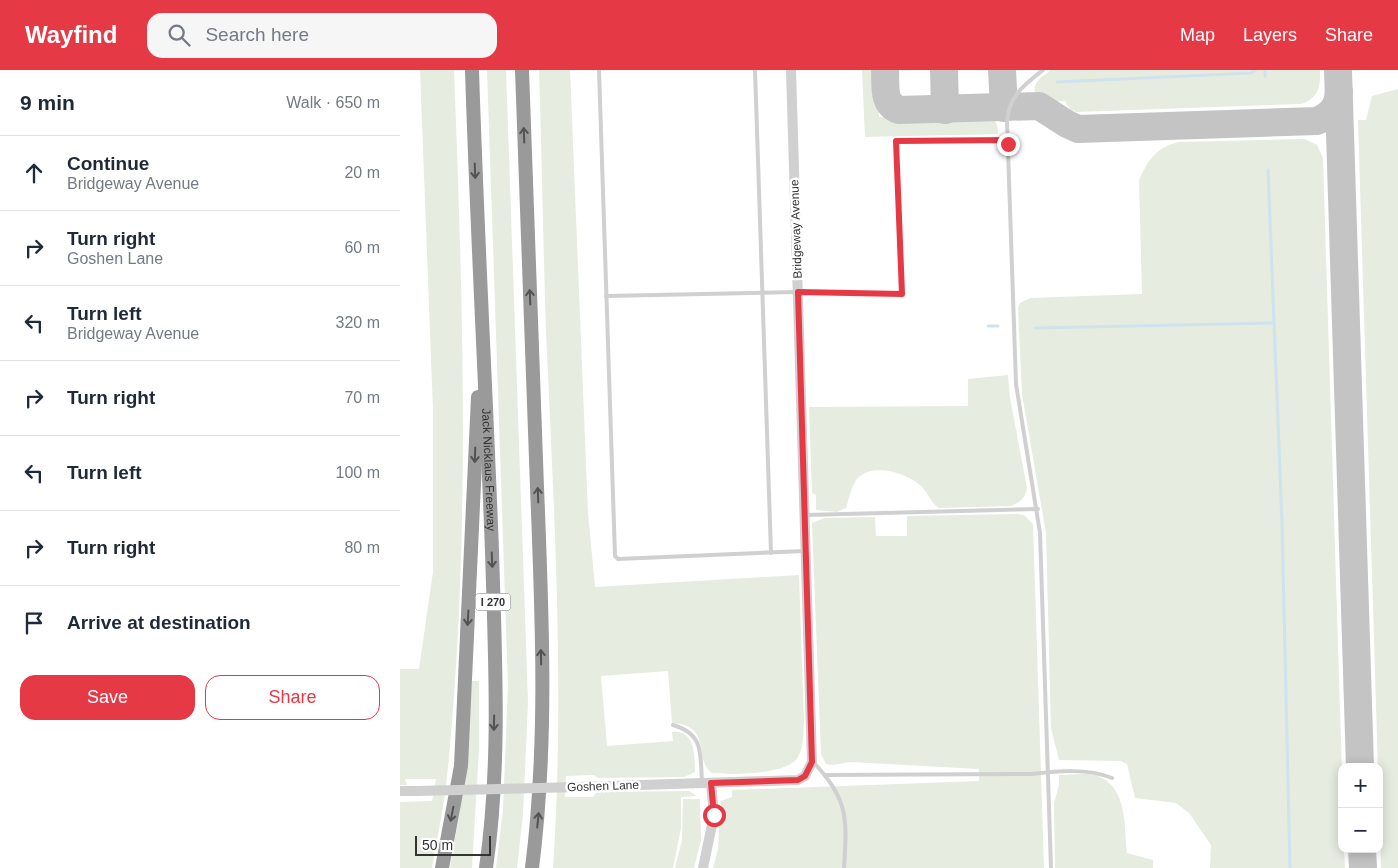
<!DOCTYPE html>
<html lang="en">
<head>
<meta charset="utf-8">
<style>
	body { margin:0; font-family:Helvetica,sans-serif; background:#f6f6f7; color:#1f2937 }
	.controls { position:absolute; right:15px; bottom:15px; display:grid; overflow:hidden; border-radius:10px; box-shadow:0 2px 12px #0003 }
	.controls button { width:45px; height:45px; display:grid; place-items:center; padding:0; border:0; border-bottom:1px solid #e0e1e3; background:#fff; color:#1f2937; font:25px sans-serif }
	.scale { position:absolute; left:15px; bottom:12px; width:76px; box-sizing:border-box; padding-left:5px; border:2px solid #333; border-top:0; font-size:14px; line-height:18px; white-space:nowrap; color:#333; -webkit-text-stroke:4px #fff; paint-order:stroke }
	.stop { position:absolute; width:15px; height:15px; margin:-11px; border:4px solid #e63946; border-radius:50%; background:#fff }
	.stop.end { background:#e63946; border-color:#fff; box-shadow:0 1px 5px #0008 }
	.list { margin:0; padding:0; list-style:none }
	h2 { display:flex; justify-content:space-between; align-items:center; height:65px; margin:0; padding:0 20px; font-size:21px }
	h2 small { font-size:16px; font-weight:400; color:#747a83 }
	.list li { display:grid; grid-template-columns:32px 1fr auto; gap:15px; align-items:center; box-sizing:border-box; height:75px; padding:0 20px; border-top:1px solid #e0e1e3 }
	.list b { display:block; font-size:19px; white-space:nowrap }
	.list p { margin:0; font-size:16px; white-space:nowrap; color:#747a83 }
	.list em { font-size:16px; font-style:normal; color:#747a83 }
	.actions { display:flex; gap:10px; padding:15px 20px }
	.actions a { flex:1; padding:11px 0; border:1px solid #e63946; border-radius:15px; text-align:center; font-size:18px; color:#e63946 }
	.actions .main { background:#e63946; color:#fff }
	.icon { flex:none; width:28px; height:28px; fill:none; stroke:currentColor; stroke-width:2; stroke-linecap:round; stroke-linejoin:round }
	.map { position:relative; flex:none; width:998px; height:798px; overflow:hidden }
	header { display:flex; align-items:center; gap:30px; box-sizing:border-box; height:70px; padding:0 25px; background:#e63946; color:#fff }
	header strong { font-size:24px }
	nav { display:flex; gap:28px; margin-inline-start:auto; font-size:18px }
	.search { width:350px; height:45px; background:#f6f6f7; display:flex; align-items:center; gap:12px; box-sizing:border-box; padding:0 18px; border-radius:15px; color:#747a83; font-size:19px }
	main { display:flex }
	aside { flex:1; background:#fff }
	.map>svg:first-child { display:block }
	.green { fill:#e6ecdf }
	.lines { fill:none; stroke-linecap:round; stroke-linejoin:round }
	.stream { stroke:#cfe2ee; stroke-width:3 }
	.taxiway { stroke:#c4c4c4; stroke-width:28 }
	.service { stroke:#d0d0d0; stroke-width:4 }
	.tertiary { stroke:#d0d0d0; stroke-width:10 }
	.motorway { stroke:#9a9a9a; stroke-width:14 }
	.tertiary-bridge { stroke:#d0d0d0; stroke-width:10 }
	.oneway { stroke:#525252 }
	.route { stroke:#e63946; stroke-width:6 }
	.labels { text-anchor:middle; dominant-baseline:central; stroke-width:5; stroke-linejoin:round; paint-order:stroke }
	.shield { fill:#fff; stroke:#707070; stroke-width:1 }
	.shield-label { font-size:11px; font-weight:bold; fill:#333 }
	.street-label { font-size:12px; fill:#333; stroke:#fff }
</style>
</head>
<body>
<header>
<strong>Wayfind</strong>
<div class="search"><svg class="icon" aria-label="search" viewBox="0 0 24 24"><circle cx="10" cy="10" r="6"/><path d="M15 15l6 6"/></svg>Search here</div>
<nav><a>Map</a><a>Layers</a><a>Share</a></nav>
</header>
<main>
<aside>
<h2>9 min<small>Walk · 650 m</small></h2>
<ul class="list">
<li><svg class="icon" aria-label="ahead" viewBox="0 0 24 24"><path d="M12 20V5M6 11l6-6 6 6"/></svg><div><b>Continue</b><p>Bridgeway Avenue</p></div><em>20 m</em></li>
<li><svg class="icon" aria-label="right" viewBox="0 0 24 24"><path d="M7 20v-9h11M14 6l5 5-5 5"/></svg><div><b>Turn right</b><p>Goshen Lane</p></div><em>60 m</em></li>
<li><svg class="icon" aria-label="left" viewBox="0 0 24 24"><path d="M17 20v-9H6M10 6l-5 5 5 5"/></svg><div><b>Turn left</b><p>Bridgeway Avenue</p></div><em>320 m</em></li>
<li><svg class="icon" aria-label="right" viewBox="0 0 24 24"><path d="M7 20v-9h11M14 6l5 5-5 5"/></svg><div><b>Turn right</b></div><em>70 m</em></li>
<li><svg class="icon" aria-label="left" viewBox="0 0 24 24"><path d="M17 20v-9H6M10 6l-5 5 5 5"/></svg><div><b>Turn left</b></div><em>100 m</em></li>
<li><svg class="icon" aria-label="right" viewBox="0 0 24 24"><path d="M7 20v-9h11M14 6l5 5-5 5"/></svg><div><b>Turn right</b></div><em>80 m</em></li>
<li><svg class="icon" aria-label="arrive" viewBox="0 0 24 24"><path d="M6 21V4h12l-3 4 3 4H6"/></svg><div><b>Arrive at destination</b></div></li>
</ul>
<div class="actions"><a class="main">Save</a><a>Share</a></div>
</aside>
<div class="map">
<svg width="998" height="798" viewBox="0 0 998 798">
	<rect width="100%" height="100%" fill="#fff"/>
	<g class="green">
		<path d="M20,0H54C63,235 71,472 47,707C44,737 37,768 32,798H0V732L32,731L36,709H5L7,715H0V599H19L33,502V340Z"/>
		<path d="M87,0H106L128,632L123,744L117,798H96L103,739L108,616Z"/>
		<path d="M139,0H170L188,443L195,517L399,505L404,652C403,664 404,676 398,687C388,705 332,705 312,703C293,690 313,655 272,653L268,601L201,606L207,676L273,671L272,662C295,659 295,687 295,702L284,707L198,708L194,705L166,706L165,727H193L197,722L289,721L297,726L281,727V758L273,798H153C165,619 154,440 146,261C143,174 142,87 139,0Z"/>
		<path d="M462,0H478L479,47L587,43C595,49 598,54 598,64L465,67Z"/>
		<path d="M651,0H920C921,17 918,28 901,34L676,42L670,39L665,31L643,32L635,24C632,12 642,7 651,0Z"/>
		<path d="M998,19V798H981L958,50H966L972,26Z"/>
		<path d="M905,69L917,75L923,88L942,704V779H944L945,798H810L811,775L789,743L776,733L735,728L727,694L721,691L659,690L651,658L646,463L622,324L618,238L620,233L630,228L742,224L739,111C747,91 756,77 779,72Z"/>
		<path d="M608,305L610,328L627,418C625,429 620,432 611,436L539,438C530,432 529,424 522,417C508,403 472,392 457,409C451,416 449,429 446,438L437,442L416,440V425L412,423L409,337L568,336V309Z"/>
		<path d="M618,444L624,445L633,454L644,798H313L318,779L321,731L332,727V720L579,711V699L450,692L433,695L426,694L421,684L412,453L424,448L475,447L476,466H507V446Z"/>
		<path d="M72,611H79V679L72,798H50L59,746Z"/>
		<path d="M659,705C670,705 688,702 698,706C728,718 724,757 727,783L753,790V798H655L654,733L659,715Z"/>
		<path d="M283,729H300L301,770L294,798H275L282,770Z"/>
	</g>
	<g class="lines">
		<g class="stream">
			<path d="M865,0V6"/>
			<path d="M657,12L851,3L855,0"/>
			<path d="M868,100L882,453L890,798"/>
			<path d="M588,256H598"/>
			<path d="M635,258L873,253"/>
		</g>
		<g class="taxiway">
			<path d="M485,0C486,15 482,34 499,40L639,36L667,54L678,59L917,51C931,45 938,37 939,22"/>
			<path d="M544,0L545,40"/>
			<path d="M602,0L604,38"/>
			<path d="M938,0L960,697"/>
			<path d="M962,779L963,798"/>
		</g>
		<g class="service">
			<path d="M199,0L215,486L218,489L405,481"/>
			<path d="M355,0L371,483"/>
			<path d="M643,0C624,15 609,26 607,51L616,314L640,463L651,798"/>
			<path d="M206,226L398,222L502,224L496,71L607,70"/>
			<path d="M406,445L638,439"/>
			<path d="M273,655C304,664 300,683 302,711"/>
			<path d="M414,693C449,730 447,749 444,798"/>
			<path d="M425,705L632,704C658,701 687,698 712,708"/>
		</g>
		<g class="tertiary">
			<path d="M179,717L398,710L405,706L412,692L391,0"/>
			<path d="M0,721H17"/>
			<path d="M303,798L314,745L311,713"/>
		</g>
		<g class="motorway">
			<path id="s1" d="M72,0C77,161 86,321 92,481C95,586 101,694 86,798"/>
			<path d="M122,0C127,139 132,278 137,417C142,544 148,672 132,798"/>
			<path d="M42,798L61,696L78,327"/>
		</g>
		<path class="tertiary-bridge" d="M17,721L179,717"/>
	</g>
	<defs><path id="oneway-shaft" d="M-6 0H5M1.5-3L5.5 0L1.5 3" fill="none" stroke-width="1.6" stroke-linecap="round" stroke-linejoin="round" transform="scale(1.25)"/></defs>
	<g class="oneway">
		<use href="#oneway-shaft" transform="translate(124 65) rotate(-92)"/>
		<use href="#oneway-shaft" transform="translate(75 101) rotate(88)"/>
		<use href="#oneway-shaft" transform="translate(130 227) rotate(-92)"/>
		<use href="#oneway-shaft" transform="translate(75 385) rotate(92)"/>
		<use href="#oneway-shaft" transform="translate(138 425) rotate(-92)"/>
		<use href="#oneway-shaft" transform="translate(92 490) rotate(88)"/>
		<use href="#oneway-shaft" transform="translate(68 548) rotate(93)"/>
		<use href="#oneway-shaft" transform="translate(141 587) rotate(-91)"/>
		<use href="#oneway-shaft" transform="translate(94 653) rotate(91)"/>
		<use href="#oneway-shaft" transform="translate(52 744) rotate(101)"/>
		<use href="#oneway-shaft" transform="translate(138 750) rotate(-84)"/>
	</g>
	<g class="lines">
		<path class="route" d="M314,745L311,713L398,710L405,706L412,692L398,222L502,224L496,71L608,70V74"/>
	</g>
	<g class="labels">
		<rect class="shield" x="75.5" y="523.5" width="35" height="17" rx="4"/>
		<g class="shield-label">
			<text x="93" y="532">I 270</text>
		</g>
		<g class="street-label">
			<text transform="translate(396 159) rotate(-92)">Bridgeway Avenue</text>
			<text stroke="none"><textPath href="#s1" startOffset="400">Jack Nicklaus Freeway</textPath></text>
			<text transform="translate(203 716) rotate(-2)">Goshen Lane</text>
		</g>
	</g>
</svg>
<div class="controls">
<button>+</button>
<button>−</button>
</div>
<div class="scale">50 m</div>
<div class="stop" style="left:314px;top:745px"></div>
<div class="stop end" style="left:608px;top:74px"></div>
</div>
</main>
</body>
</html>
